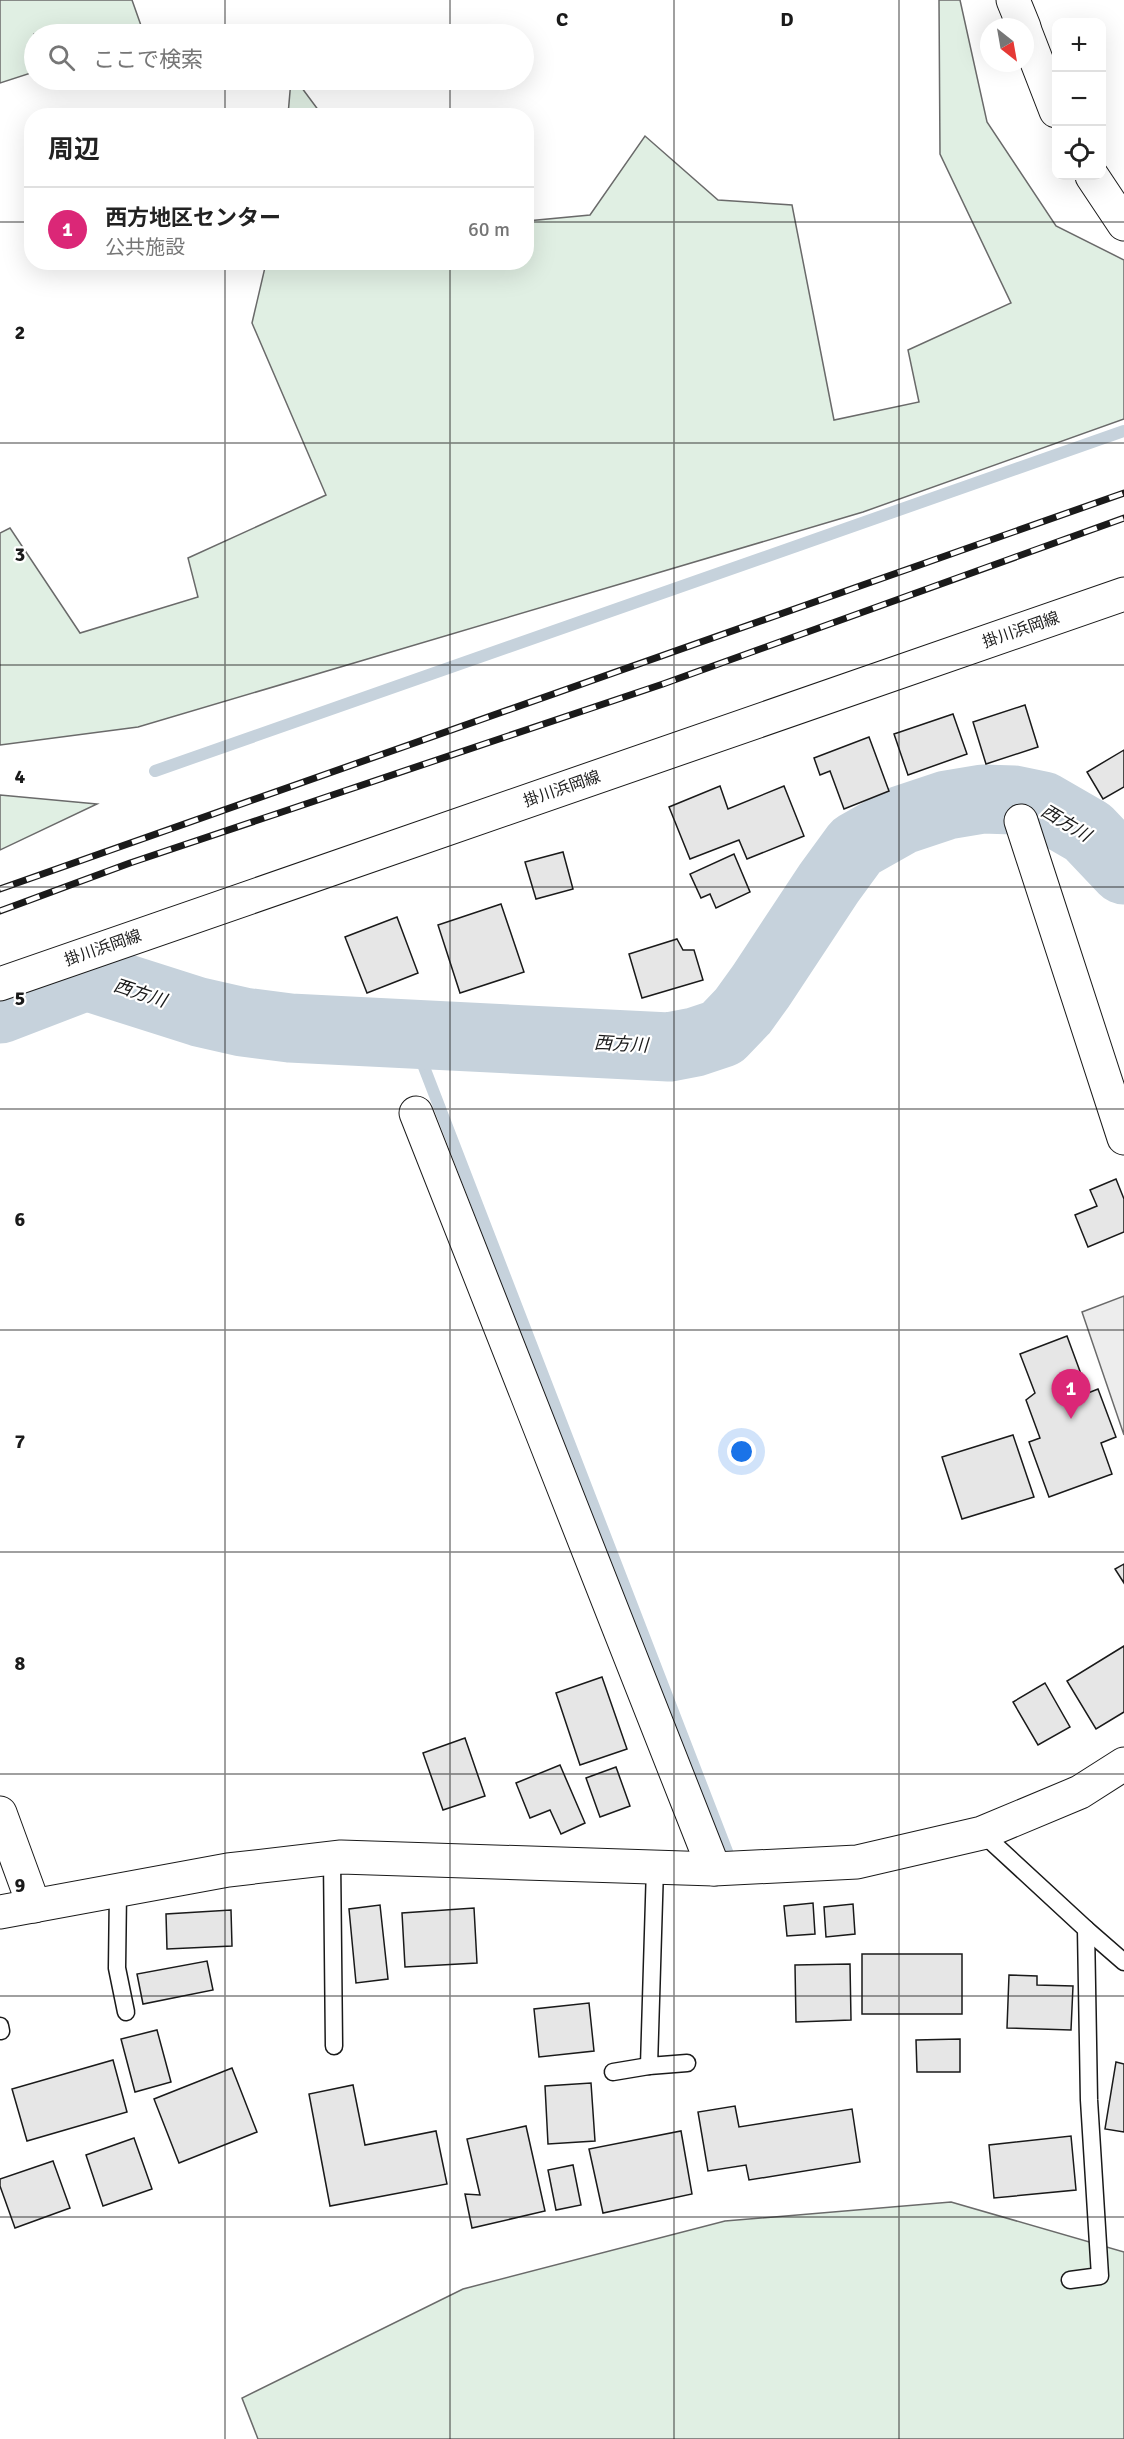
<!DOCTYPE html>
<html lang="ja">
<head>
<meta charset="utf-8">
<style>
	body { margin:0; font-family:Signika,"Noto Sans JP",sans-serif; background:#f2f2f2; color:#222 }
	.controls { position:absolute; right:18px; top:18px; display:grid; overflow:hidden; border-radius:12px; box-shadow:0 6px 24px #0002 }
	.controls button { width:54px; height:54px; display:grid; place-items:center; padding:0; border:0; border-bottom:2px solid #e0e0e0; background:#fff; color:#222; font:30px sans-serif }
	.compass { position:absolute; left:980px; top:18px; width:54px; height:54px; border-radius:50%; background:#fff; box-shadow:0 6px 24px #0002; rotate:149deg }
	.you { position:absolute; left:742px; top:1452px; width:21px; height:21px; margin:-15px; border:4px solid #fff; border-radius:50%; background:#1a73e8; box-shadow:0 0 0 9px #1a73e833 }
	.badge { display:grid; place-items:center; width:39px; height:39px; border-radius:50%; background:#db2777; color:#fff; font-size:20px; font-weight:700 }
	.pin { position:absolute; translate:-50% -50px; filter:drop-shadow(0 2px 3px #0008) }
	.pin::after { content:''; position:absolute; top:32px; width:21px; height:18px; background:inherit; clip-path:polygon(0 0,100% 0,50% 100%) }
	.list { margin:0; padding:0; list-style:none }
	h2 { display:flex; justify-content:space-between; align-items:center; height:78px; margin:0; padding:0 24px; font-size:26px }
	h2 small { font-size:20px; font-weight:400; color:#767676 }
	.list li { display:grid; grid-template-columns:39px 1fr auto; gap:18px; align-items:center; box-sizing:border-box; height:84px; padding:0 24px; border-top:2px solid #e0e0e0 }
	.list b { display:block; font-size:22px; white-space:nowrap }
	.list p { margin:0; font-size:20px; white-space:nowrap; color:#767676 }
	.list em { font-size:20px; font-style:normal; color:#767676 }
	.icon { flex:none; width:33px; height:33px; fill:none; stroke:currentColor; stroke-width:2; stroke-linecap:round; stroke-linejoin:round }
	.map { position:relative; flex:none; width:1124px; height:2439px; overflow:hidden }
	.search { position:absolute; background:#fff; box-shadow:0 6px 24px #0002; left:24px; top:24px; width:510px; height:66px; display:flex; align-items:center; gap:15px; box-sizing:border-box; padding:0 21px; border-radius:33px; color:#767676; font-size:22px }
	.panel { position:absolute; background:#fff; box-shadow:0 6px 24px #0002; left:24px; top:108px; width:510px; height:162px; border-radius:24px }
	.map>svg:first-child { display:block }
	.green { fill:#e0efe3; stroke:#6a6a6a; stroke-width:1.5 }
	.parking { fill:#ededed; stroke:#6a6a6a; stroke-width:1.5 }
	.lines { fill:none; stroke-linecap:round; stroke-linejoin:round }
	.stream { stroke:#c6d2dc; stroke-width:12 }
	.river { stroke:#c6d2dc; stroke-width:69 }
	.building { fill:#e6e6e6; stroke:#1a1a1a; stroke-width:1.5 }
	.service-casing { stroke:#1a1a1a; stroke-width:19 }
	.minor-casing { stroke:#1a1a1a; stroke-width:35 }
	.primary-casing { stroke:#1a1a1a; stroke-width:35 }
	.service { stroke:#fff; stroke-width:16 }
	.minor { stroke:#fff; stroke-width:33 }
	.primary { stroke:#fff; stroke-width:33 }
	.rail-casing { stroke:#1a1a1a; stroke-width:7 }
	.rail { stroke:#fff; stroke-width:4.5; stroke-dasharray:14; stroke-linecap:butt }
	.grid { fill:none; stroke:#1a1a1a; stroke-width:1.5; stroke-opacity:0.55 }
	.labels { text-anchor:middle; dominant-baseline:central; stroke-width:4.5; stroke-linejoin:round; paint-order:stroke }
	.street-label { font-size:16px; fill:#1a1a1a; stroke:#fff }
	.water-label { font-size:18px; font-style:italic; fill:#1a1a1a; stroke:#fff }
	.grid-label { font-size:20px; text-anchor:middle; font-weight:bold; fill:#1a1a1a; stroke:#fff; stroke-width:4.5; stroke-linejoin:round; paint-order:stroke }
</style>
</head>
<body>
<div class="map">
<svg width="1124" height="2439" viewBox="0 0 1124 2439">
	<rect width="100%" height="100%" fill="#fff"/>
	<g class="green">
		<path d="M0,0H132L144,34H34V72L0,83Z"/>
		<path d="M939,0H960L987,122L1056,226L1124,260V419L863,512L138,727L0,745V533L10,528L80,633L198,597L188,558L326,495L252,323L266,263L526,262L527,221L590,215L645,136L718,200L792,205L834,420L919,402L908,350L1011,303L940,154Z"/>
		<path d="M291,80H296L322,115H288Z"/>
		<path d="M0,795L97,804L0,850Z"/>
		<path d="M951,2202L1124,2252V2439H258L242,2398L463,2289L725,2221Z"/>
	</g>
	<path class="parking" d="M1124,1296V1435L1082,1312Z"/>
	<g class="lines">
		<g class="stream">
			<path d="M155,771L1124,431"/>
			<path d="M412,1036L733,1867"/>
		</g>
		<path class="river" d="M0,1009L86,976L199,1012L243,1022L290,1028L669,1047L695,1042L722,1033L743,1011L761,986L829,883L856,846L902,820L947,805L983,799L1014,800L1043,806L1088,832L1124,870"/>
	</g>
	<g class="building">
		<path d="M1025,705L1038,747L986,764L973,722Z"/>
		<path d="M953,714L967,754L908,775L894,734Z"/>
		<path d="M869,737L889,791L844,809L830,771L820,775L814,758Z"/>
		<path d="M1124,750V787L1103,799L1087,772Z"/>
		<path d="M720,786L728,809L784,786L804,836L747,859L739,840L690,859L669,807Z"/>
		<path d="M563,852L573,889L536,899L525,862Z"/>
		<path d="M734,854L750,892L716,908L710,894L701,898L690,874Z"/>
		<path d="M501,904L524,972L460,993L438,925Z"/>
		<path d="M397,917L418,973L367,993L345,937Z"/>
		<path d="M677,939L683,950H694L703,980L642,998L629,954Z"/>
		<path d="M1116,1179L1124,1199V1232L1088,1247L1075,1215L1097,1206L1090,1190Z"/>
		<path d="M1067,1336L1088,1393L1098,1389L1116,1437L1101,1443L1112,1474L1049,1497L1029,1442L1040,1438L1026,1400L1035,1393L1020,1354Z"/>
		<path d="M1013,1435L1034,1497L962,1519L942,1457Z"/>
		<path d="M1124,1564V1583L1115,1569Z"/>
		<path d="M1124,1646V1712L1096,1729L1067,1681Z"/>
		<path d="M602,1677L627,1749L580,1765L556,1693Z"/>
		<path d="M1045,1683L1070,1727L1038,1745L1013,1702Z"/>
		<path d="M465,1738L485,1796L443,1810L423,1753Z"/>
		<path d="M560,1765L585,1823L561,1834L550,1810L530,1818L516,1783Z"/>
		<path d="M616,1767L630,1806L600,1817L586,1778Z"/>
		<path d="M813,1903L815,1934L787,1936L784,1906Z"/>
		<path d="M853,1904L855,1934L826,1937L824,1907Z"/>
		<path d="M380,1905L388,1979L356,1983L349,1909Z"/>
		<path d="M474,1908L477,1963L405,1967L402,1913Z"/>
		<path d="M231,1910L232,1946L167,1949L166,1914Z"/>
		<rect x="862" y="1954" width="100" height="60"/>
		<path d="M207,1961L213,1990L143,2004L137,1974Z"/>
		<path d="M850,1964L851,2020L796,2022L795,1965Z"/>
		<path d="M1009,1975L1037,1976V1985L1073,1986L1071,2030L1007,2028Z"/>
		<path d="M589,2003L594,2051L539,2057L534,2009Z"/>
		<path d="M157,2030L171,2082L135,2092L121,2039Z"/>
		<path d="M960,2039V2072H917L916,2040Z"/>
		<path d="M113,2060L127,2112L27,2141L12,2089Z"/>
		<path d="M1116,2062L1124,2064V2132L1105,2129Z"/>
		<path d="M232,2068L257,2132L179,2163L154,2099Z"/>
		<path d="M591,2083L595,2141L548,2144L545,2086Z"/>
		<path d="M353,2085L365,2145L436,2131L447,2184L330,2206L309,2094Z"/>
		<path d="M735,2106L739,2127L852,2109L860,2162L749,2180L746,2165L708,2171L698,2112Z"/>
		<path d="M526,2126L545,2211L472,2228L465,2194L480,2195L467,2139Z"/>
		<path d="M681,2131L692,2194L603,2213L589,2149Z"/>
		<path d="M1071,2136L1076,2190L994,2198L989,2145Z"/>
		<path d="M134,2138L152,2189L103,2206L86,2155Z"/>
		<path d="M53,2161L70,2208L15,2228L0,2186V2179Z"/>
		<path d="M573,2165L581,2205L556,2210L548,2170Z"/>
	</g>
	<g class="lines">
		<defs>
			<g id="service">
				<path d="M982,1833L1086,1929L1089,2100L1100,2276L1070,2280"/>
				<path d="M332,1858L334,2046"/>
				<path d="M655,1867L649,2066L687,2063"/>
				<path d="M118,1891L117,1968L126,2012"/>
				<path d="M1086,1929L1124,1962"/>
				<path d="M0,2026L1,2031"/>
				<path d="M613,2072L649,2066"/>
			</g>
			<g id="minor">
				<path d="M1013,0L1024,27"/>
				<path d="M1025,31L1056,111"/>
				<path d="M1092,176L1124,224"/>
				<path d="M1021,821L1124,1138"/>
				<path d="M416,1113L714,1869"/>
				<path d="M0,1813L34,1906"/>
				<path d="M0,1912L228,1870L341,1857L714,1869L857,1862L982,1833L1080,1792L1124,1764"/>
			</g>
			<path id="primary" d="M0,984L1124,594"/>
		</defs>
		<use href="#service" class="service-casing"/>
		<use href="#minor" class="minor-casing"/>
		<use href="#primary" class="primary-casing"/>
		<use href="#service" class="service"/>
		<use href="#minor" class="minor"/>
		<use href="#primary" class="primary"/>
		<defs>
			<g id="rail">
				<path d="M0,889L1124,493"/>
				<path d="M0,911L130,863L663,684L1124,518"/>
			</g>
		</defs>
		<use href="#rail" class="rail-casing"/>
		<use href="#rail" class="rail"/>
	</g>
	<path class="grid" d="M225,0V34M450,0V34M674,0V2439M899,0V2439M225,80V116M450,80V116M0,222H32M526,222H1124M225,262V2439M450,262V2439M0,443H1124M0,665H1124M0,887H1124M0,1109H1124M0,1330H1124M0,1552H1124M0,1774H1124M0,1996H1124M0,2217H1124"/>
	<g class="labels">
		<g class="street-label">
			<text transform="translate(1021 630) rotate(-19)">掛川浜岡線</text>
			<text transform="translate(562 789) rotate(-19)">掛川浜岡線</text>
			<text transform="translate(103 948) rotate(-19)">掛川浜岡線</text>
		</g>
		<g class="water-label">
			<text transform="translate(1066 823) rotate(31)">西方川</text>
			<text transform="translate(140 993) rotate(18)">西方川</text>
			<text transform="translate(621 1044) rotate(3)">西方川</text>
		</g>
	</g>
	<g class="grid-label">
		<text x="562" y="26">C</text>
		<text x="787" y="26">D</text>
		<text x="20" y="339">2</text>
		<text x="20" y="561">3</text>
		<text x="20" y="783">4</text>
		<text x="20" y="1005">5</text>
		<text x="20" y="1226">6</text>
		<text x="20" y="1448">7</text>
		<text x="20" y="1670">8</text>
		<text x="20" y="1892">9</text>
	</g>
</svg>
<div class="controls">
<button>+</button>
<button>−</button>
<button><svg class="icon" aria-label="locate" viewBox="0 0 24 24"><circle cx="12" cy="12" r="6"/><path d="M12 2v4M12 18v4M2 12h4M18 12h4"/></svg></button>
</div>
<svg class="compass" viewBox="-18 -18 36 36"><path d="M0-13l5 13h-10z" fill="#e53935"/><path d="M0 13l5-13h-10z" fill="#767676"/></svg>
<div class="you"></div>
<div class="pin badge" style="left:1071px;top:1419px">1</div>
<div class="search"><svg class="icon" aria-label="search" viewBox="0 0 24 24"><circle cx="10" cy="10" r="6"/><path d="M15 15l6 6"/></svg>ここで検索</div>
<section class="panel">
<h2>周辺<small></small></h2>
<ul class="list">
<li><span class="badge">1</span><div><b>西方地区センター</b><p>公共施設</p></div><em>60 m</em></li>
</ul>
</section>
</div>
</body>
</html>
